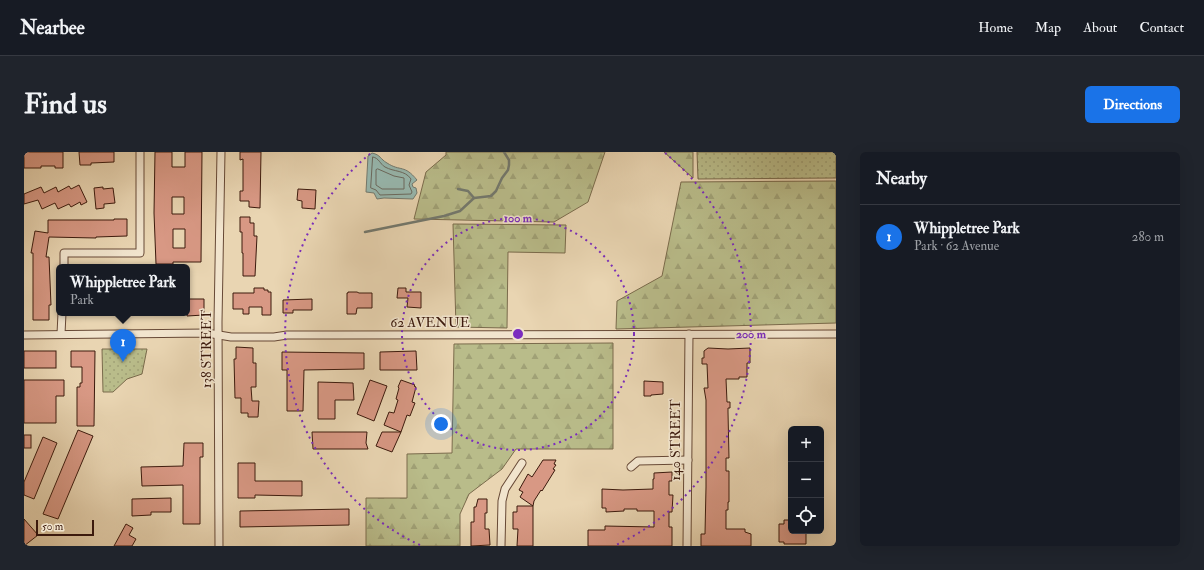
<!DOCTYPE html>
<html lang="en">
<head>
<meta charset="utf-8">
<style>
	body { margin:0; font-family:"IM FELL Double Pica",serif; background:#20242c; color:#f1f3f6 }
	.controls { position:absolute; right:12px; bottom:12px; display:grid; overflow:hidden; border-radius:6px; box-shadow:0 4px 16px #0002 }
	.controls button { width:36px; height:36px; display:grid; place-items:center; padding:0; border:0; border-bottom:1px solid #363941; background:#171b24; color:#f1f3f6; font:20px sans-serif }
	.scale { position:absolute; left:12px; bottom:10px; width:58px; box-sizing:border-box; padding-left:4px; border:2px solid #3c1a0d; border-top:0; font-size:11px; line-height:14px; white-space:nowrap; color:#3c1a0d; -webkit-text-stroke:3px #f1e4cd; paint-order:stroke }
	.you { position:absolute; left:417px; top:272px; width:14px; height:14px; margin:-10px; border:3px solid #fff; border-radius:50%; background:#1a73e8; box-shadow:0 0 0 6px #1a73e833 }
	.badge { display:grid; place-items:center; width:26px; height:26px; border-radius:50%; background:#1a73e8; color:#fff; font-size:13px; font-weight:700 }
	.pin { position:absolute; translate:-50% -33px; filter:drop-shadow(0 1px 2px #0008) }
	.pin::after { content:''; position:absolute; top:21px; width:14px; height:12px; background:inherit; clip-path:polygon(0 0,100% 0,50% 100%) }
	.popup { position:absolute; left:32px; top:112px; width:134px; height:52px; box-sizing:border-box; display:grid; place-content:center; border-radius:6px; background:#171b24; filter:drop-shadow(0 1px 3px #0005); font-size:13px; white-space:nowrap; color:#9ea1a6 }
	.popup b { font-size:15px; color:#f1f3f6 }
	.popup::after { content:''; position:absolute; left:50%; top:100%; margin-left:-8px; border:8px solid transparent; border-top-color:#171b24 }
	.list { margin:0; padding:0; list-style:none }
	h2 { display:flex; justify-content:space-between; align-items:center; height:52px; margin:0; padding:0 16px; font-size:17px }
	h2 small { font-size:13px; font-weight:400; color:#9ea1a6 }
	.list li { display:grid; grid-template-columns:26px 1fr auto; gap:12px; align-items:center; box-sizing:border-box; height:64px; padding:0 16px; border-top:1px solid #363941 }
	.list b { display:block; font-size:15px; white-space:nowrap }
	.list p { margin:0; font-size:13px; white-space:nowrap; color:#9ea1a6 }
	.list em { font-size:13px; font-style:normal; color:#9ea1a6 }
	.icon { flex:none; width:22px; height:22px; fill:none; stroke:currentColor; stroke-width:2; stroke-linecap:round; stroke-linejoin:round }
	.map { position:relative; flex:none; width:812px; height:394px; overflow:hidden; border-radius:6px }
	header { display:flex; align-items:center; gap:24px; box-sizing:border-box; height:56px; padding:0 20px; background:#171b24; border-bottom:1px solid #363941 }
	header strong { font-size:19px }
	nav { display:flex; gap:22px; margin-inline-start:auto; font-size:14px }
	.intro { display:flex; align-items:center; justify-content:space-between; box-sizing:border-box; height:96px; padding:0 24px }
	h1 { margin:0; font-size:28px }
	.button { padding:10px 18px; border-radius:6px; background:#1a73e8; color:#fff; font-size:14px; font-weight:700 }
	main { display:flex; gap:24px; padding:0 24px }
	aside { flex:1; background:#171b24; border-radius:6px; box-shadow:0 4px 16px #0002 }
	.map>svg:first-child { display:block }
	.forest { fill:url(#forest-firs); stroke:#7a6b4c }
	.park { fill:url(#park-dots); stroke:#7a6b4c }
	.water { fill:#97b8af; stroke:#73796e }
	.lines { fill:none; stroke-linecap:round; stroke-linejoin:round }
	.shore { stroke:#6a695e; stroke-width:1 }
	.stream { stroke:#73796e; stroke-width:2.5 }
	.building { fill:#d89884; stroke:#3c1a0d; fill-rule:evenodd }
	.minor-casing { stroke:#674936; stroke-width:9 }
	.minor { stroke:#f1e4cd; stroke-width:7 }
	.ring { fill:none; stroke:#7b2cbf; stroke-width:2; stroke-dasharray:2 4 }
	.labels { text-anchor:middle; dominant-baseline:central; stroke-width:3; stroke-linejoin:round; paint-order:stroke }
	.street-label { font-size:14px; fill:#3c1a0d; stroke:#f1e4cd }
	.centre { fill:#7b2cbf; stroke:#f1e4cd; stroke-width:2 }
	.ring-label { font-size:12px; text-anchor:middle; font-weight:bold; fill:#7b2cbf; stroke:#f1e4cd; stroke-width:3; stroke-linejoin:round; paint-order:stroke }
</style>
</head>
<body>
<header>
<strong>Nearbee</strong>
<nav><a>Home</a><a>Map</a><a>About</a><a>Contact</a></nav>
</header>
<div class="intro"><h1>Find us</h1><a class="button">Directions</a></div>
<main>
<div class="map">
<svg width="812" height="394" viewBox="0 0 812 394">
	<defs>
		<pattern id="forest-firs" width="22" height="20" patternUnits="userSpaceOnUse"><rect width="22" height="20" fill="#b9bc8a"/><path d="M5 1l3.5 6h-7zM16 11l3.5 6h-7z" fill="#a0a176"/></pattern>
		<pattern id="park-dots" width="8" height="8" patternUnits="userSpaceOnUse"><rect width="8" height="8" fill="#b9bc8a"/><path d="M2 2h.1M6 6h.1" fill="none" stroke="#a0a176" stroke-width="1.8" stroke-linecap="round"/></pattern>
	</defs>
	<rect width="100%" height="100%" fill="#e9d5b2"/>
	<filter id="stains"><feTurbulence type="fractalNoise" baseFrequency=".005" numOctaves="4"/><feColorMatrix values="0 0 0 0 .2 0 0 0 0 .09 0 0 0 0 .02 0 0 0 .5 -.17"/></filter>
	<radialGradient id="worn" r=".72"><stop offset=".6" stop-color="#630" stop-opacity="0"/><stop offset="1" stop-color="#630" stop-opacity=".3"/></radialGradient>
	<g class="forest">
		<path d="M422,0H581L564,50L530,70L390,67L402,20L422,3Z"/>
		<path d="M640,0H669V26Z"/>
		<path d="M812,29V171L592,177L593,149L638,124L657,30Z"/>
		<path d="M429,72L542,73L541,101L484,100L483,176L432,175Z"/>
		<path d="M589,191V297H492L478,317L445,342L436,362V394H342V346H383V302L428,301L430,192Z"/>
	</g>
	<g class="park">
		<path d="M673,0H812V26L674,27Z"/>
		<path d="M78,197H123L118,222L103,227L89,240H79Z"/>
	</g>
	<path class="water" d="M348,1C357,3 356,7 363,11C377,20 380,12 393,28L388,32L389,35L392,36L393,41L389,47L360,46L353,47L350,41L342,40L344,4Z"/>
	<g class="lines">
		<g class="shore">
			<path d="M349,5C355,6 356,12 361,15C370,20 381,18 387,27L385,33L388,40L387,42L356,43L352,38L347,36Z"/>
			<path d="M354,17L370,24L380,26V37H358L352,33V18Z"/>
		</g>
		<g class="stream">
			<path d="M434,37L444,39L450,46"/>
			<path d="M341,80L420,64L436,59L450,46L467,44L472,39L478,26L484,18L485,13V8L480,0"/>
		</g>
	</g>
	<g class="building">
		<path d="M0,0H39V16H31V14H17V16H0Z"/>
		<path d="M55,0H90V10L67,11V13H56Z"/>
		<path d="M131,0H148V15H161V0H178L177,110H149V112H132L130,61ZM148,45H160V62H148ZM149,77H161V96H149Z"/>
		<path d="M216,0H237L236,56L225,55V49H216V39H219V7L216,8Z"/>
		<path d="M55,33L63,50L57,53L56,50L47,55L45,52L34,57L31,51L18,57L14,48L0,52V42L17,35L20,41L32,35L34,40L45,34L47,37Z"/>
		<path d="M79,35V37L89,36L91,51L80,52V56L72,57L70,36Z"/>
		<path d="M274,37L292,38L291,57L278,56V49L273,48Z"/>
		<path d="M216,65H226V71H230V84H233L231,124H219V101H218V80H216Z"/>
		<path d="M90,67H103V84L72,85V86L25,85L22,105H25L27,153H25V168H9V101H7L11,79L24,81V68H90Z"/>
		<path d="M230,136H240V138H244V140H247V163H238V155H225V162H219V157H209V141H230Z"/>
		<path d="M374,136H382V140H397V156L383,155L384,146H373Z"/>
		<path d="M324,140H333L335,141H348V156H333L332,162H323V141H324Z"/>
		<path d="M163,147H180V163L163,164Z"/>
		<path d="M288,147V158H269V161H259V148Z"/>
		<path d="M212,195L229,196V211H232V235H227L228,249H235L234,265H224V261H217V246H211L210,207H212Z"/>
		<path d="M684,196L704,197L726,196V211H723V225H715V227H702L703,250H706V256H704V260L705,306H702V319H705V350H704V358H702V377H721V380L727,382V394H677V382H681L682,335V248L680,236H684L683,212H678V206H680V199Z"/>
		<rect x="0" y="199" width="32" height="17"/>
		<path d="M47,199H71L70,274H53V235H56V231H58V215H47Z"/>
		<path d="M392,199L393,218H356V200Z"/>
		<path d="M258,200L340,201V217L280,218L279,259H263V218H258Z"/>
		<path d="M0,228H40V244H32V271H0Z"/>
		<path d="M346,228L363,234L350,269L333,262Z"/>
		<path d="M377,228L391,233L390,234L392,235L388,250L391,251L386,264L383,263L377,280L360,273L365,260L370,261L374,248L372,247L375,236L374,235Z"/>
		<path d="M620,229L639,230V242L627,243V244H620Z"/>
		<path d="M294,230L329,231L330,248H311V267H294Z"/>
		<path d="M54,278L69,284L34,367L19,362Z"/>
		<path d="M288,280H343L342,291L344,297H289Z"/>
		<path d="M358,280H377L368,300L352,294Z"/>
		<rect x="0" y="283" width="7" height="13"/>
		<path d="M19,285L33,291L10,347L0,343V330Z"/>
		<path d="M160,291H179V305H176V372H159V333L118,334L117,315L159,314Z"/>
		<path d="M519,308H532L530,312L532,313L529,317L531,318L518,339L517,338L510,349L509,354L496,345L499,340L495,338L504,322L508,325Z"/>
		<path d="M214,311H231V329H278V344L231,343V346H214Z"/>
		<path d="M648,320V329H645V343H649L648,360H645V375H648V394H564V378H581V374L630,375V359H613V357H600V359L582,360V356H578V337L599,338L629,337V327H630V321Z"/>
		<path d="M147,346V360H127V363L108,364V347Z"/>
		<path d="M454,347H463V361H461V377H465L466,393L447,394V370H450V355H452Z"/>
		<path d="M493,354H509V394H493L494,377H489V360H493Z"/>
		<path d="M325,357V373L216,375V359Z"/>
		<path d="M0,367L14,383L0,394Z"/>
		<path d="M760,368H767V379H782V392H760V390H755V372H760Z"/>
		<path d="M102,372L109,376L105,383L112,387L108,394H90Z"/>
	</g>
	<g class="lines">
		<defs>
			<g id="minor">
				<path d="M40,115V101H116V0"/>
				<path d="M37,182L38,161"/>
				<path d="M0,183L183,181L207,185H250L263,183H311L812,182"/>
				<path d="M607,315L614,309L664,308"/>
				<path d="M195,394L194,170L197,0"/>
				<path d="M477,394L478,349L481,337L498,311"/>
				<path d="M663,394L665,182"/>
			</g>
		</defs>
		<use href="#minor" class="minor-casing"/>
		<use href="#minor" class="minor"/>
	</g>
	<g class="ring">
		<circle cx="494" cy="182" r="116"/>
		<path d="M396 393A233 233 0 0 1 347 1M641 1A233 233 0 0 1 592 393"/>
	</g>
	<g class="labels">
		<g class="street-label">
			<text x="406" y="170">62 AVENUE</text>
			<text transform="translate(182 197) rotate(-90)">138 STREET</text>
			<text transform="translate(651 288) rotate(-90)">140 STREET</text>
		</g>
	</g>
	<circle cx="494" cy="182" r="6" class="centre"/>
	<g class="ring-label">
		<text x="494" y="70">100 m</text>
		<text x="727" y="186">200 m</text>
	</g>
	<rect width="100%" height="100%" filter="url(#stains)"/>
	<rect width="100%" height="100%" fill="url(#worn)"/>
</svg>
<div class="controls">
<button>+</button>
<button>−</button>
<button><svg class="icon" aria-label="locate" viewBox="0 0 24 24"><circle cx="12" cy="12" r="6"/><path d="M12 2v4M12 18v4M2 12h4M18 12h4"/></svg></button>
</div>
<div class="scale">50 m</div>
<div class="you"></div>
<div class="pin badge" style="left:99px;top:210px">1</div>
<div class="popup"><b>Whippletree Park</b>Park</div>
</div>
<aside>
<h2>Nearby<small></small></h2>
<ul class="list">
<li><span class="badge">1</span><div><b>Whippletree Park</b><p>Park · 62 Avenue</p></div><em>280 m</em></li>
</ul>
</aside>
</main>
</body>
</html>
